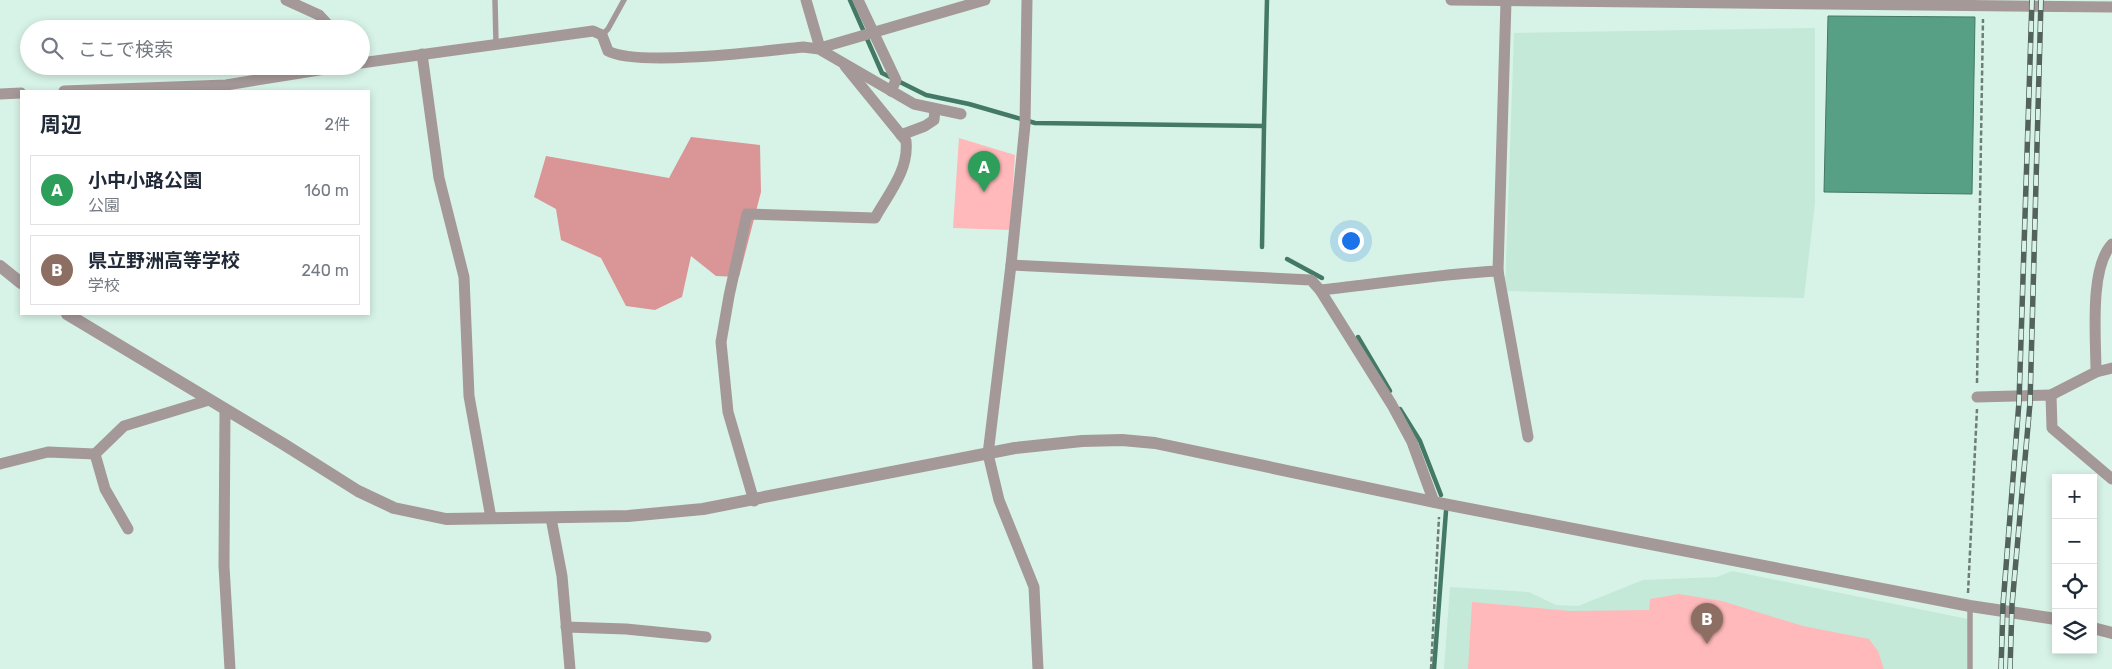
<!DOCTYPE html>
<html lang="ja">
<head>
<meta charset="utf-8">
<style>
	body { margin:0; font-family:Rubik,"Noto Sans JP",sans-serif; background:#f2f2f3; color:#1f2937 }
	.controls { position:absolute; right:15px; bottom:15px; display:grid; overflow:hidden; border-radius:0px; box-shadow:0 2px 8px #0003 }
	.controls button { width:45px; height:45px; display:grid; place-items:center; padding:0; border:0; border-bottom:1px solid #e0e1e3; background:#fff; color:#1f2937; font:25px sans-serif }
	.you { position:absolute; left:1350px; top:240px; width:18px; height:18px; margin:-12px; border:4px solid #fff; border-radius:50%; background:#1a73e8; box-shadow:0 0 0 8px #1a73e833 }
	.badge { display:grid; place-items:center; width:32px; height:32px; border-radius:50%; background:#0f766e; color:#fff; font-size:16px; font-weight:700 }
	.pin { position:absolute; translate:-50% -41px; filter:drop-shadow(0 1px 2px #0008) }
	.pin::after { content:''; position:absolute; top:26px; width:18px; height:15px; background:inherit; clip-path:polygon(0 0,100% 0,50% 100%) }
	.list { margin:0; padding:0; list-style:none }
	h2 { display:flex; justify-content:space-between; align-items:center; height:65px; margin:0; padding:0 20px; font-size:21px }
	h2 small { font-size:16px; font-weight:400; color:#747a83 }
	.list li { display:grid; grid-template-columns:32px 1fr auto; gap:15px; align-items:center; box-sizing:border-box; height:70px; margin:0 10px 10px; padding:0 10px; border:1px solid #e0e1e3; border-radius:0px }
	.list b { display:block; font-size:19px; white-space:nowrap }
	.list p { margin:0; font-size:16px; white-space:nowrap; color:#747a83 }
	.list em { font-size:16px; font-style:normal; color:#747a83 }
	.icon { flex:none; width:28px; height:28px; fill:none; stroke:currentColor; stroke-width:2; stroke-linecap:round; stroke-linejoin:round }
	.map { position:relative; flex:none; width:2112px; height:669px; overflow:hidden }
	.search { position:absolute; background:#fff; box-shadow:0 2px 8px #0003; left:20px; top:20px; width:350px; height:55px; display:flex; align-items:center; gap:12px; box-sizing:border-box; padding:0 18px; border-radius:28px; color:#747a83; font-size:19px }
	.panel { position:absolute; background:#fff; box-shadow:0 2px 8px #0003; left:20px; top:90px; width:350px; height:225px; border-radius:0px }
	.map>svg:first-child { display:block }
	.built { fill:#c5e9d9 }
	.green { fill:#ffb9ba }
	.forest { fill:#da9596 }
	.water { fill:#58a085; stroke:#437965 }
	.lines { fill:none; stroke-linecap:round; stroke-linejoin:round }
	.stream { stroke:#437965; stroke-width:4.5 }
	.path { stroke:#6c7e76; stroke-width:2.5; stroke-dasharray:5 2.5; stroke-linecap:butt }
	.service { stroke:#a59898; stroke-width:5.5 }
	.minor { stroke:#a59898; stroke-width:11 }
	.tertiary { stroke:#a59898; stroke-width:12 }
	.rail-casing { stroke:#53625c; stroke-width:5.5 }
	.rail { stroke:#d7f3e7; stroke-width:4; stroke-dasharray:11; stroke-linecap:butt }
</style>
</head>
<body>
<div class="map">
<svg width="2112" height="669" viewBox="0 0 2112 669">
	<rect width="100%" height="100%" fill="#d7f3e7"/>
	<g class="built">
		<path d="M1815,28V203L1804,298L1505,291L1514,33Z"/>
		<path d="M1732,571L1968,619L1967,669H1444L1450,587L1529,592L1556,605L1578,606L1643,580L1717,577Z"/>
	</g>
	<g class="green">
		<path d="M959,138L1015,155L1010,230L953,228Z"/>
		<path d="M1679,594L1722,601L1803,626L1869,639L1878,651L1884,669H1468L1472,602L1570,611L1649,610L1650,599Z"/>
	</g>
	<path class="forest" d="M691,137L760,145L761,192L739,277L716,276L691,256L682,297L655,310L626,306L601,258L561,240L556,209L534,197L546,156L669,178Z"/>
	<path class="water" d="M1828,16L1975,17L1972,194L1824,192Z"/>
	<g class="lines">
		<g class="stream">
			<path d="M850,0L882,73L926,95L969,104L1035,123L1264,126L1262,247"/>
			<path d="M1264,126L1267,0"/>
			<path d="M1287,259L1322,278"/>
			<path d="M1358,337L1390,391"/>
			<path d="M1400,409L1420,441L1441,495"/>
			<path d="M1434,669L1446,511"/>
		</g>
		<g class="path">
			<path d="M1977,383L1983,19"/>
			<path d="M1968,593L1977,409"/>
			<path d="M1431,669L1439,517"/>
		</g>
		<g class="service">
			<path d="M495,0L496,43"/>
			<path d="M602,35L608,29L624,0"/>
			<path d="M1970,606V669"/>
		</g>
		<g class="minor">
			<path d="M286,0L319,15L332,29"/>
			<path d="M806,0L820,48L985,0"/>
			<path d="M858,0L896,80L891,91"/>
			<path d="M1027,0L1025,125L1011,265L988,454L999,500L1034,587L1038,669"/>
			<path d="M1451,0L2112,7"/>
			<path d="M422,54L439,178L464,277L469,396L491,518"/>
			<path d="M361,63L593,31L602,35L608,51C637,67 765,51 803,47L819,49L914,104L961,114"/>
			<path d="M64,91L226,85L344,66"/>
			<path d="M0,94L21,93"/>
			<path d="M901,135L925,126L934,120L935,109"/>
			<path d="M1011,265L1311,280L1320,290L1392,405L1412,442L1434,502"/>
			<path d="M1498,271L1528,437"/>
			<path d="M1320,290C1379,284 1438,274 1498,271L1506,1"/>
			<path d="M2096,372L2112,368"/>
			<path d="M2051,395L2096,372C2096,339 2089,268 2112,244"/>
			<path d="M1977,397L2051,395L2052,428L2112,479"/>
			<path d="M225,409L224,566L230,669"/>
			<path d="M0,464L48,452L95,454"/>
			<path d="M754,501L728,412L721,342L729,296L747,214L875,218C889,193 909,170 906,141L845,66"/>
			<path d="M551,518L562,576L570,669"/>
			<path d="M128,529L105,489L95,454L124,426L209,400"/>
			<path d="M566,627L626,629L706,637"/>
		</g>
		<g class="tertiary">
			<path d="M0,266L21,283"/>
			<path d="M67,314L285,445L358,491L394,508L446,519L628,516L703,509L1015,448L1082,441L1122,440L1155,443L1434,502L1970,606L2056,619"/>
			<path d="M2093,628L2112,633"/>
		</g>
		<defs>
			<g id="rail">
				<path d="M2001,669L2003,605L2019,402L2032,0"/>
				<path d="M2010,669L2012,605L2030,403L2041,0"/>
			</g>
		</defs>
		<use href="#rail" class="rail-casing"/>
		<use href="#rail" class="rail"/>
	</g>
</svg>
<div class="controls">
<button>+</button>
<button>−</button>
<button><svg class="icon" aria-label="locate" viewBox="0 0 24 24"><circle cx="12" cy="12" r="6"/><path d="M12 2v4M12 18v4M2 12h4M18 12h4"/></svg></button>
<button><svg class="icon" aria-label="layers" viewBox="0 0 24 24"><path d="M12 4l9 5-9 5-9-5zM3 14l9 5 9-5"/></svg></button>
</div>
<div class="you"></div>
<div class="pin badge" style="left:984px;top:192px;background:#2e9e5b">A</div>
<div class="pin badge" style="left:1707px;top:644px;background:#8d6e63">B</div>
<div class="search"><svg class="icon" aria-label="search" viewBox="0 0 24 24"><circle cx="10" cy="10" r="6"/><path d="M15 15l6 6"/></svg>ここで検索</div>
<section class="panel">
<h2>周辺<small>2件</small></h2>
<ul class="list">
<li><span class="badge" style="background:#2e9e5b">A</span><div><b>小中小路公園</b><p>公園</p></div><em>160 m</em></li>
<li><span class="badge" style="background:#8d6e63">B</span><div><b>県立野洲高等学校</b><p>学校</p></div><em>240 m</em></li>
</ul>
</section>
</div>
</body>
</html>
